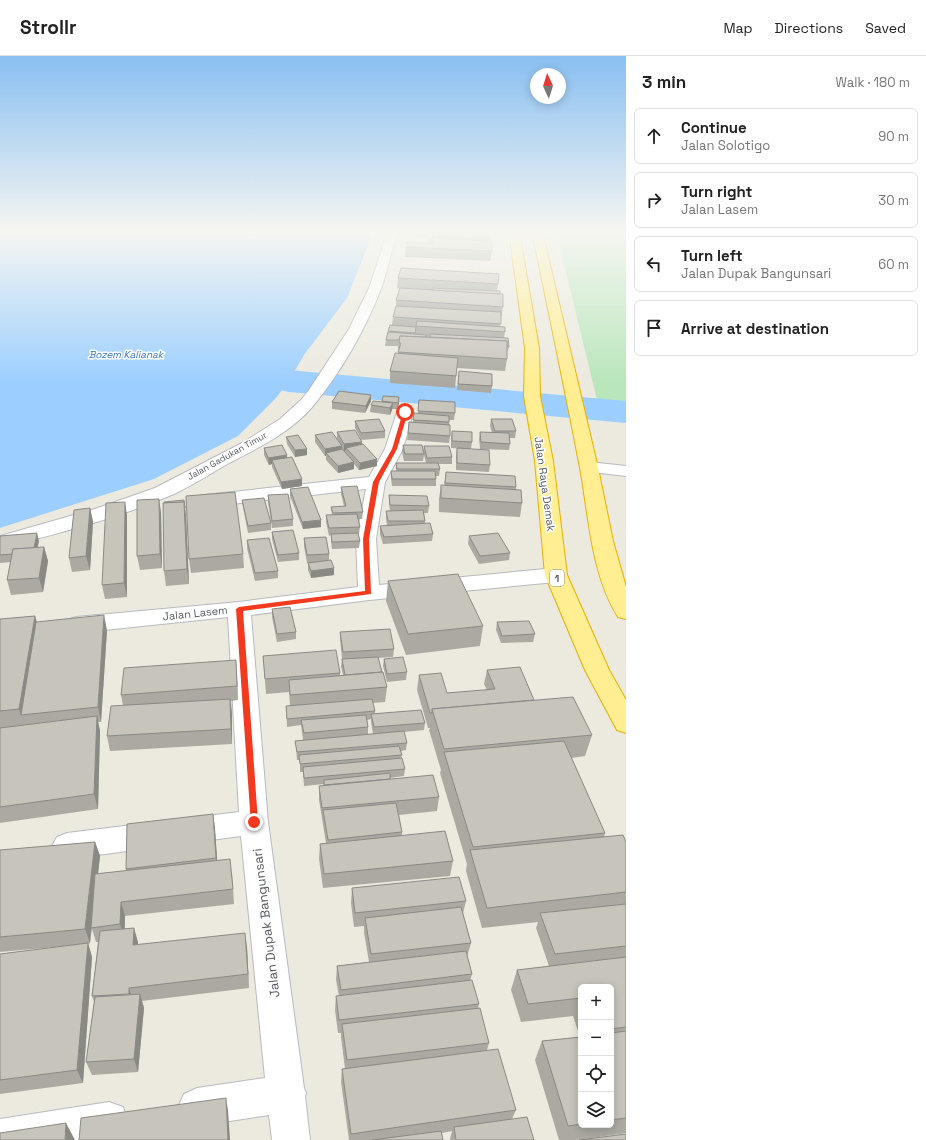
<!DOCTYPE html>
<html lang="en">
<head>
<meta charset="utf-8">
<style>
	body { margin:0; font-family:"Space Grotesk",sans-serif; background:#f2f2f2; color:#222 }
	.controls { position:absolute; right:12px; bottom:12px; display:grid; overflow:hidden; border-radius:6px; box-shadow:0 2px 10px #0003 }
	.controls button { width:36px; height:36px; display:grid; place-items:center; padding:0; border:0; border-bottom:1px solid #e0e0e0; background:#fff; color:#222; font:20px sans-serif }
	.compass { position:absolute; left:530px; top:12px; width:36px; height:36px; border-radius:50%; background:#fff; box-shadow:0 2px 10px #0003; rotate:356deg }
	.stop { position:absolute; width:12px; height:12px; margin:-9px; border:3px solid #f33a1e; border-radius:50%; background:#fff }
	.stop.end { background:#f33a1e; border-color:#fff; box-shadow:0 1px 4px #0008 }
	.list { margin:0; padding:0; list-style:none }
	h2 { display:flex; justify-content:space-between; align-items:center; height:52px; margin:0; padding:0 16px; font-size:17px }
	h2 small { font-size:13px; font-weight:400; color:#767676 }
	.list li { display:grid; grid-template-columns:26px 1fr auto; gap:12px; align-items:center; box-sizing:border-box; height:56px; margin:0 8px 8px; padding:0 8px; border:1px solid #e0e0e0; border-radius:6px }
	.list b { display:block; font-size:15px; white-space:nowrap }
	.list p { margin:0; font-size:13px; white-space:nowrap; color:#767676 }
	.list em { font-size:13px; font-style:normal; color:#767676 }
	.icon { flex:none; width:22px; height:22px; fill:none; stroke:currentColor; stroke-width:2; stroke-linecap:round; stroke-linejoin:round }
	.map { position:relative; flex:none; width:626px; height:1084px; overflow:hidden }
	header { display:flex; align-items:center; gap:24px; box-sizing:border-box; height:56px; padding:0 20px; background:#fff; border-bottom:1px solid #e0e0e0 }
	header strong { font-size:19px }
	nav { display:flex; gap:22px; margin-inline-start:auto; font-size:14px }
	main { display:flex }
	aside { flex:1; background:#fff }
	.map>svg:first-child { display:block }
	.green { fill:#b9e6bb }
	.water { fill:#9ccfff }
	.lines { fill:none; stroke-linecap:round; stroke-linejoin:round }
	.river { fill:#9ccfff; fill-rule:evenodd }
	.minor-casing { stroke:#b7babf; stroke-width:2 }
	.trunk-casing { stroke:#ebae00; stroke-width:2 }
	.minor { fill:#fff; fill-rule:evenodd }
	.trunk { fill:#ffee92; fill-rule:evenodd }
	.wall { fill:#aba9a2; fill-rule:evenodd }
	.shaded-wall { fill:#8b8984 }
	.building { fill:#c7c4bc; stroke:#8b8984 }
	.route { fill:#f33a1e }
	.labels { text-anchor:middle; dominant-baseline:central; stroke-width:3; stroke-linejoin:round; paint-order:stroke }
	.far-street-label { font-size:9px; fill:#585c61; stroke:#fff }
	.far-water-label { font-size:10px; font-style:italic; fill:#3877c9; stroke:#fff }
	.shield { fill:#fff; stroke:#8a8d90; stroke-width:1 }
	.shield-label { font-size:10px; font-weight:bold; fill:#585c61 }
	.street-label { font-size:11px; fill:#585c61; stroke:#fff }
	.near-street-label { font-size:13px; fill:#585c61; stroke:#fff }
</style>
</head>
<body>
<header>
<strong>Strollr</strong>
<nav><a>Map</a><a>Directions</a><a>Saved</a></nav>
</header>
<main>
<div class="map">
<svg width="626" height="1084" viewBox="0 0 626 1084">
	<rect width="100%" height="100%" fill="#eceadf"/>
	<path class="green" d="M556,175H626V350L598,348Z"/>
	<path class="water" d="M0,175H370L369,187L347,242L304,299L289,325L276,342L238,380L154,423L0,472Z"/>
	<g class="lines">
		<path class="river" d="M289,314L626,345V367L289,336L276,333L271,325L276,317Z"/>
		<defs>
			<g id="minor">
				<path d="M388,175H398C391,194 388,214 381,233C365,274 341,316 313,350C291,376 260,391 231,406C213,416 195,428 176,437C122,461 57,478 0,492V480L95,453L155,432L244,386L280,363L301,344L309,334L349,273L369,232Z"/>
				<path d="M405,351L411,353L413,356L403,393L385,426L376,483L379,529L556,512L564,514L567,519L564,524L556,526L369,544L251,559L268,766L304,1032L306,1037L305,1040L310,1084H272L269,1059L197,1070L184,1064L178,1051L184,1038L197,1032L265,1022L241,780L67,803L57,799L52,790L57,781L67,777L239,756L228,561L76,577L68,574L65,569L68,564L76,561L239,546L358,531L356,483L366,433L205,451L198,449L196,445L198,441L205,439L369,421L385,393L397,356L399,353Z"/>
				<path d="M589,406L626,410V420L583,415L580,411L583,407Z"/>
				<path d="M109,1046L123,1051L128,1065L123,1079L109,1084H0V1063Z"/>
			</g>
			<g id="trunk">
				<path d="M509,175H519L539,292L540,340L553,405L567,519L609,614L626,644V677L617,674L585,614L545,519L535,405L524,340L525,292Z"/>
				<path d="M532,175H542L598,412L613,485L626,531V563L618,561C591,518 589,461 580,412C565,333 548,254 532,175Z"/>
			</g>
		</defs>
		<use href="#minor" class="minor-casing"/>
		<use href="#trunk" class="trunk-casing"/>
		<use href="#minor" class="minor"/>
		<use href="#trunk" class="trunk"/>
	</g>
	<g class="wall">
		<path d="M411,175H492L491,184H485L492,195L490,205L405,201L406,191L427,187L428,181H420L421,176H411Z"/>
		<path d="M398,222L498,228L497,235L503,251L500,271L505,276L504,282L509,291L507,297V303L505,315L457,312L455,332L390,327V315L398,297V290H385L386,284L388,275L392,269L393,261L396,250V244L399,233L397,232Z"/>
		<path d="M459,315L492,330L491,337L457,334Z"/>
		<path d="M383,340L399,341V348L397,353H392L390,359L370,356L371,349L382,346Z"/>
		<path d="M419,344L455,357L454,364H449L450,380L449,387L407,384L408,377L413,366L414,357L418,358Z"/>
		<path d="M371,345L365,357L332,353V346Z"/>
		<path d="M491,363L516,375L515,382H510V388L509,394L480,393L479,383L480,376L492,377L490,370Z"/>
		<path d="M355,365L385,375V382L361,384L362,388L377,403V410L359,414L354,408V413L338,417L326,404V400H325L315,386V379L337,383V376L361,383L355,372Z"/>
		<path d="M452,375L472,386L471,393L451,392V382Z"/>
		<path d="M286,381L307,399L295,401L287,388Z"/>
		<path d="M403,389L423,396L424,390L452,401V408H439L440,413L439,420H436V430H392L391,422V415H396V407H426L424,399L423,405H404L402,396Z"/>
		<path d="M264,392L287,399V402L302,430L282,433L272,411V408L269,409L264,399Z"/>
		<path d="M457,392L490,409L489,416L456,414V399Z"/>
		<path d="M446,416L516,431V434L522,447L520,461L439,456V443L441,429L444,430Z"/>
		<path d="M341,431L363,456L362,463H358L360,471L359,478H358L360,485L359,492L332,493L331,485V479L329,480L326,466V459H332L331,451L344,450L341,438Z"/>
		<path d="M290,433L321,471L303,473L290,440Z"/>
		<path d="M268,439L293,463V470L272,472L268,446Z"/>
		<path d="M389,439L429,450L428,457H424L425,465V468L433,478L432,485L383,488L380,478V470H387L386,462V455H390L389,447Z"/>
		<path d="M184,444L186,460L189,528L166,530L164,515Z"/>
		<path d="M242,444L271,467V474L248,477L243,451Z"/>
		<path d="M90,452L93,466L90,514L72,516L69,502Z"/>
		<path d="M161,456L162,512L140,514L137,500Z"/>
		<path d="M127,459V541L105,543L102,529Z"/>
		<path d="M272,476L299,497V504L278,506L272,483Z"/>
		<path d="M469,480L510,497L509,504L479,508L468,488Z"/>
		<path d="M0,482L39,485L37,492L44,491L48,505L43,536L11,539L7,524L11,506L0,507Z"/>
		<path d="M304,482L329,498V504L334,519L311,522L308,514V507H307L304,490Z"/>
		<path d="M247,484L278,515V522L255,525L247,492Z"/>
		<path d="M243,498L244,512L191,517L189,503Z"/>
		<path d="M388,525L483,570L480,590L406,599L386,545Z"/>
		<path d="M272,553L296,576V583L277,586L272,561Z"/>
		<path d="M35,560L36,566L107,574L101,666H98L100,675L98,753L0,767V563Z"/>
		<path d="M497,566L535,578L533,586L501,587L496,574Z"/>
		<path d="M340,576L394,593L393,601L378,602L387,631L385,646L373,647L375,655V658L425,667L424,674L404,676L407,687L406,694L401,695L402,699L401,702L405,713L404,720L390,722V723L439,741L437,755L399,759L402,776V780L453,805L450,820L323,832L319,803L320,788L326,787L319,744V730L324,729V728L304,730L303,716H300V704H297L296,692L295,685L303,684L301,669L287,671L286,650H290L289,636L266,638L263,600L340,617V620L343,619L341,611L342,603L340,583ZM371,663V666L373,678H368V671L367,664Z"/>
		<path d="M384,603L407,616L406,624L387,626L383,610Z"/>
		<path d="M236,604L238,644L231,645L232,658V688L110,695L107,680L123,649L121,639Z"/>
		<path d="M487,614L534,644L592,679L585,700L571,702L605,777L604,781L626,786V1077L577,1084H559L535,1004L542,985L580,981L573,960L521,966L511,934L517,914L549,910L536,872L538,866L482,872L466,815L467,808L440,717L441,714L429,674L430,672H428L417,634L419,619L447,637L487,634L484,628ZM581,931H611V1069H581Z"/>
		<path d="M213,758L215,773L217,804L232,817L234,848L125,860V873L138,886V889L247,891L249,932L142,945L144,952L138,1016L92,1019L86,1006L94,946L92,940L98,886H96L92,873L90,887L88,888L92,901L83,1027L0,1038V898L77,889L0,896V794L95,786L100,800L98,818L126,815V813Z"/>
		<path d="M352,832L466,845L463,857L471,887L467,901L472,918L470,925L479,948L478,952L489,987L487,994L516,1054L512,1063L534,1084H450V1083L452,1075L442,1077L443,1084H349L341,1026L342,1013H345L341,981V977H338L335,954L336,940H339L336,924L337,910L369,906L364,876V870L354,871L351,847Z"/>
	</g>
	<g class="shaded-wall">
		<path d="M371,339V345L365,357L366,350Z"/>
		<path d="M399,341V348L397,353Z"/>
		<path d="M393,347L392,354L390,359V352Z"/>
		<path d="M362,386V392H346V394L344,395V388Z"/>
		<path d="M342,390V397H326V400H325V393Z"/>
		<path d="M307,393V399L295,401V394Z"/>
		<path d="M287,399V406L272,404V408L269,409L268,402Z"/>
		<path d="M377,403V410L359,414L360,407Z"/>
		<path d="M354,406V413L338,417V410Z"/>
		<path d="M302,423V430L282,433L281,426Z"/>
		<path d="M159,443L161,456L162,512L160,498Z"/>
		<path d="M184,444L186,460L189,528L187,513Z"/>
		<path d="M125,446L127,459V541L124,527Z"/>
		<path d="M90,452L93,466L90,514L86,500Z"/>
		<path d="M321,464V471L303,473L302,466Z"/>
		<path d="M37,477L39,485L35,504L33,497Z"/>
		<path d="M44,491L48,505L43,536L39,522Z"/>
		<path d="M334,512V519L311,522V515Z"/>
		<path d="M104,559L107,574L101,666L98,651Z"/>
		<path d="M35,560L41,580L21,659L19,653Z"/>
		<path d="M236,604L237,618L238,644L237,630Z"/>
		<path d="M230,643L232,658V688L231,673Z"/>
		<path d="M97,660L100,675L98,753L94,738Z"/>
		<path d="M213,758L215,773L218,816L216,802Z"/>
		<path d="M95,786L100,800L92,872H91L90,887L85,873Z"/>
		<path d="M121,846L125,860L124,882L120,868Z"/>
		<path d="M134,872L138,886L137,903L133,889Z"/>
		<path d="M245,877L247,891L249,932L248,918Z"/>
		<path d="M88,887L92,901L83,1027L77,1014Z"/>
		<path d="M129,932L133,946V951L129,938Z"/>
		<path d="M140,938L144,952L138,1016L134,1003Z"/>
		<path d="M226,1042L228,1054L230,1084H228Z"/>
		<path d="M66,1067L75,1084H65Z"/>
	</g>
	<g class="building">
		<path d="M429,175H464L485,176V182L428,179Z"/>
		<path d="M434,182L491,185L492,195L406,191L407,186L433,188Z"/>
		<path d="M401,212L499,218L498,228L398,222Z"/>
		<path d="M400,232L503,238V251L396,244Z"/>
		<path d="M432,232L500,235V238L432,234Z"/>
		<path d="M396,250L501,256V268L393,261Z"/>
		<path d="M417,265L505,271V276L416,270Z"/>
		<path d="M390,269L416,271L415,277L388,275Z"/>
		<path d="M388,276L427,279L426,281L400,280L399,284H386Z"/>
		<path d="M430,278L508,282L509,291L507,290V285L430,281Z"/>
		<path d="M400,280L507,285V303L398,296L401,287H399Z"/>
		<path d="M395,297L458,302L456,320L390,315Z"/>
		<path d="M459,315L492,318V330L458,328Z"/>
		<path d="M339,335L371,339L366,350L332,346Z"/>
		<path d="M383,340L399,341L398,347L382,345Z"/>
		<path d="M419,344L455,346V357L418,355Z"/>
		<path d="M373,345L393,347L390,352L371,349Z"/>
		<path d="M414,357L449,360V366L413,364Z"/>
		<path d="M379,363L385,375L361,377L355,365Z"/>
		<path d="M491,363H512L516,375H495Z"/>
		<path d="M409,366L450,369V380L408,377Z"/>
		<path d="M355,374L362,386L344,388L337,376Z"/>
		<path d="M452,375L472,376V386L452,385Z"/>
		<path d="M332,376L342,390L325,393L315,379Z"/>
		<path d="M480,376L509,377L510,388L481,386Z"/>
		<path d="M298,379L307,393L295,394L286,381Z"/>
		<path d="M363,388L377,403L360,407L346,392Z"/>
		<path d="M282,389L287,399L268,402L264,392Z"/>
		<path d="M403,389H422L424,398H405Z"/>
		<path d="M424,390H449L452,401L427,402Z"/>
		<path d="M457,392L489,394L490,409L457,407Z"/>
		<path d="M342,393L354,406L338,410L326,397Z"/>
		<path d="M292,401L302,423L281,426L272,404Z"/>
		<path d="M396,407H438L440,413H397Z"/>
		<path d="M391,415H435L436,423H392Z"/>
		<path d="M446,416L515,420L516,431L445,427Z"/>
		<path d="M441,429L521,434L522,447L441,442Z"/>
		<path d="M357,430L363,456L333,457L331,451L346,450L341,431Z"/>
		<path d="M308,431L321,464L302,466L290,433Z"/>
		<path d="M235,436L243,498L189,503L186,440Z"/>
		<path d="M288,438L293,463L272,465L268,439Z"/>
		<path d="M389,439L427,440L429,450L390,449Z"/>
		<path d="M264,442L271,467L248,470L242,444Z"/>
		<path d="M159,443L160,498L137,500V444Z"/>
		<path d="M184,444L185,452L184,446L164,447V446Z"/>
		<path d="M125,446L124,527L102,529L106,447Z"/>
		<path d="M184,446L187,513L164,515L163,447Z"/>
		<path d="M90,452L86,500L69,502L74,454Z"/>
		<path d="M423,454L425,465H388L386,455Z"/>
		<path d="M357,458L360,471L329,472L326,459Z"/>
		<path d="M430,467L433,478L384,481L380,470Z"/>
		<path d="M293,474L299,497L278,499L272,476Z"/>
		<path d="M37,477L34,492L13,493L12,498L0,499V480Z"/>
		<path d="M358,477L360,485L332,486L331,478Z"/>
		<path d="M498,477L510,497L480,500L469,480Z"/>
		<path d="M326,481L329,498L307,499L304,482Z"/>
		<path d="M269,482L278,515L255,517L247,484Z"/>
		<path d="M44,491L39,522L7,524L13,493Z"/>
		<path d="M331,504L334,512L311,515L308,507Z"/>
		<path d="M458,518L483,570L408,578L388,525Z"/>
		<path d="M290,551L296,576L277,578L272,553Z"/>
		<path d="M104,559L98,651L21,659L36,566Z"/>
		<path d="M35,560L19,653L0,655V563Z"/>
		<path d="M529,565L535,578L502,580L497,566Z"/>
		<path d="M390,573L394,593L343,596L340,576Z"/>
		<path d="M336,594L340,617L265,623L263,600Z"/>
		<path d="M378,601L382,616L345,619L342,603Z"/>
		<path d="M403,601L407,616L387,618L384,603Z"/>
		<path d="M236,604L237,630L121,639L124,612Z"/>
		<path d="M520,611L534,644L432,653V657H430L419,619L441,617L447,637L495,633L487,614Z"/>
		<path d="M383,616L387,631L290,639L289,624Z"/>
		<path d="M573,641L592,679L444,693L432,653Z"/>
		<path d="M230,643L231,673L107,680L111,650Z"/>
		<path d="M372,643L375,655L287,663L286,650Z"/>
		<path d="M421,654L425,667L374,671L371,658Z"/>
		<path d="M366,659L368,671L304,677L301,664Z"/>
		<path d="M97,660L94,738L0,751V672Z"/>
		<path d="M404,675L407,687L297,696L295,685Z"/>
		<path d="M564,685L605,777L473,791L444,696Z"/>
		<path d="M399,690L402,699L300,708L299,699Z"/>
		<path d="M402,702L405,713L304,722L303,711Z"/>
		<path d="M390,717V723L324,729V724Z"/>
		<path d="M433,719L439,741L322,752L319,730Z"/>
		<path d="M396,747L402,776L328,784L323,754Z"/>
		<path d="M213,758L216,802L126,813L127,768Z"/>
		<path d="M445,775L453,805L324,818L320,788Z"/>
		<path d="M623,779L626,786V836L487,852L470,794Z"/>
		<path d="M95,786L85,873L0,881V794Z"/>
		<path d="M230,803L233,833L121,846L120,868L91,872L95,818Z"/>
		<path d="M459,821L466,845L355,857L352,832Z"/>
		<path d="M626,848V890L555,898L540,857Z"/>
		<path d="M461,851L471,887L371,898L365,862Z"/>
		<path d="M134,872L133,889L245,877L248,918L129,932V938L92,940L100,875Z"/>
		<path d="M88,887L77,1014L0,1024V898Z"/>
		<path d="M466,895L472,918L341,934L337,910Z"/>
		<path d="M626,901V971L611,973V931H581V942L528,948L517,914Z"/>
		<path d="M472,924L479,948L339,964L336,940Z"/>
		<path d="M140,938L134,1003L86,1006L95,941Z"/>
		<path d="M480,952L489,987L347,1004L342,968Z"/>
		<path d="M626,975V1062L611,1064V977Z"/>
		<path d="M581,981V1068L568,1070L542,985Z"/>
		<path d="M498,993L516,1054L351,1078L342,1013Z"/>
		<path d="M226,1042L228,1084H79L81,1062Z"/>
		<path d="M527,1061L534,1084H456L454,1071Z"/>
		<path d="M66,1067L65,1084H0V1077Z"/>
		<path d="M441,1075L443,1084H372Z"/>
		<path d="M626,1078V1084H579Z"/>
	</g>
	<linearGradient id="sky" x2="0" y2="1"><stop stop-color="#89bff1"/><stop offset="0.54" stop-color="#f6f6f1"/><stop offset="1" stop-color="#f6f6f1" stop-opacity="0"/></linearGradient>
	<rect width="626" height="326" fill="url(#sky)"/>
	<path class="route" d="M405,354L408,356L397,393L379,426L369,483L371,538L243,555L258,766L257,769H251L236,553L239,551L365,535L363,483L373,426L392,393L403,356Z"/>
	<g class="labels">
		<g class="far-street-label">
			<text transform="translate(227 400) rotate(-29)">Jalan Gadukan Timur</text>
		</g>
		<g class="far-water-label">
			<text x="126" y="298">Bozem Kalianak</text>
		</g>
		<rect class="shield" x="550" y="514" width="14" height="16" rx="3"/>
		<g class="shield-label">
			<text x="557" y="522">1</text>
		</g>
		<g class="street-label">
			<text transform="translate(545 428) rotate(82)">Jalan Raya Demak</text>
			<text transform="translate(195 557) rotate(-6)">Jalan Lasem</text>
		</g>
		<g class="near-street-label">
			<text transform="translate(266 867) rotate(-97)">Jalan Dupak Bangunsari</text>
		</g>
	</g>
</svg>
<div class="controls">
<button>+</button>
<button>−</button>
<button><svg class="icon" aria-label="locate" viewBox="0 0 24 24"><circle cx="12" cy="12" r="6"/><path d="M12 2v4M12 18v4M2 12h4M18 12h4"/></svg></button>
<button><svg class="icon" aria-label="layers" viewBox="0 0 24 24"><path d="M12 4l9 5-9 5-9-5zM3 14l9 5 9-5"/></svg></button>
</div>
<svg class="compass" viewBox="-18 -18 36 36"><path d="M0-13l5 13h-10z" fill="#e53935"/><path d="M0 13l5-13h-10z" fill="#767676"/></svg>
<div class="stop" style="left:405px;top:356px"></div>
<div class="stop end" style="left:254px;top:766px"></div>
</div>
<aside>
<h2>3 min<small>Walk · 180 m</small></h2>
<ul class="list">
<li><svg class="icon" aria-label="ahead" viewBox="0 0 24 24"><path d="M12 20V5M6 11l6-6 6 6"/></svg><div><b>Continue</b><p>Jalan Solotigo</p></div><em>90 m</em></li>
<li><svg class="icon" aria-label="right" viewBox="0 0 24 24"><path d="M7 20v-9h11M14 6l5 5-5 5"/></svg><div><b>Turn right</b><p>Jalan Lasem</p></div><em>30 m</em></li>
<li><svg class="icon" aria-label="left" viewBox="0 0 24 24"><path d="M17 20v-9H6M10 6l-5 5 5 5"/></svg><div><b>Turn left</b><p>Jalan Dupak Bangunsari</p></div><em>60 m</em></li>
<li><svg class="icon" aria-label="arrive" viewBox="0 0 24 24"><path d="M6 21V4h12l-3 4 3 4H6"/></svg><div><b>Arrive at destination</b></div></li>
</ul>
</aside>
</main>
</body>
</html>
